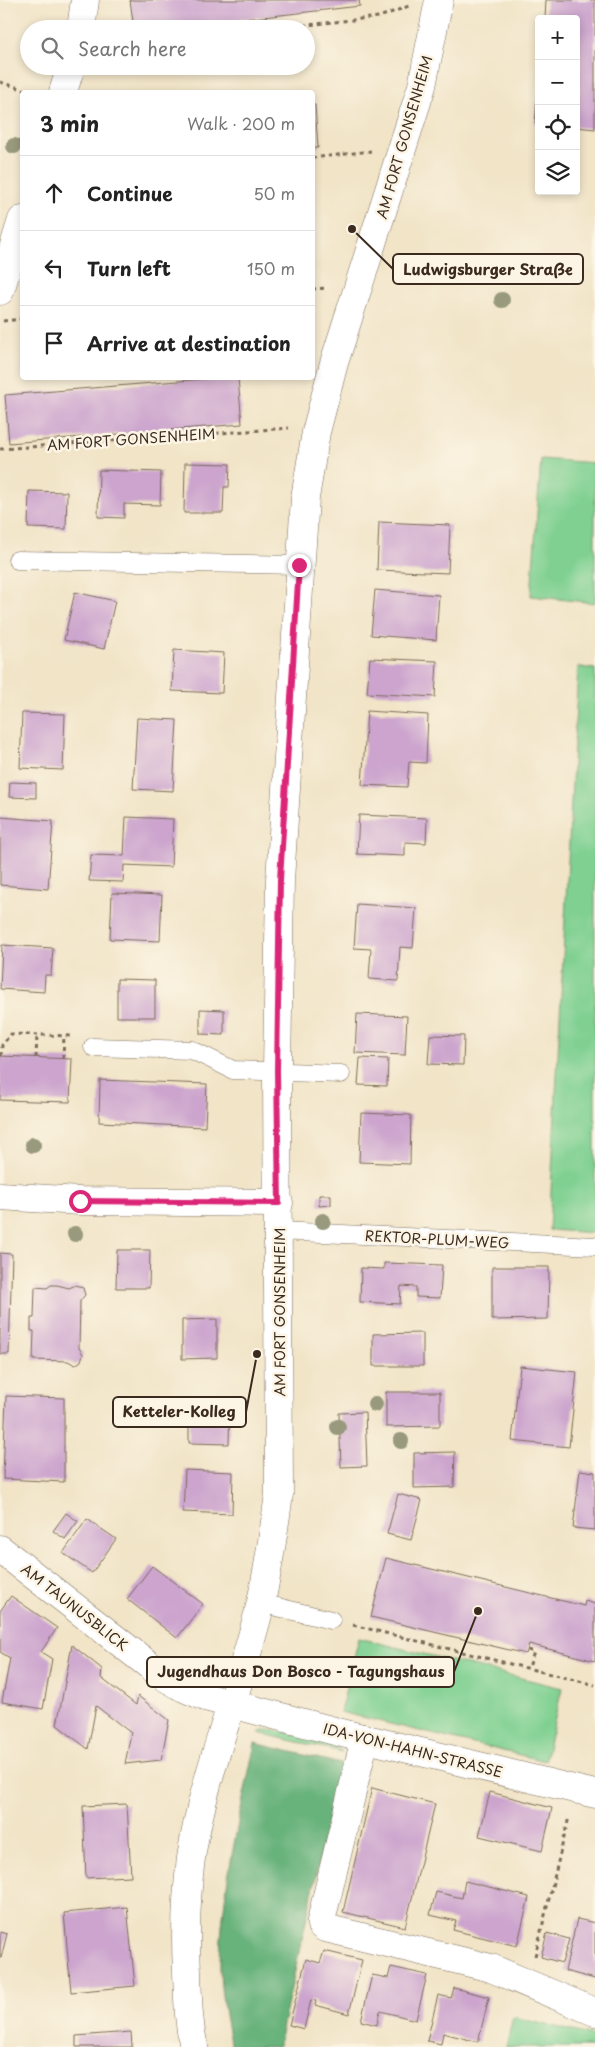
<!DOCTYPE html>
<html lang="en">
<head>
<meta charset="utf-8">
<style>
	body { margin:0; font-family:"Playpen Sans",sans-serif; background:#f2f2f2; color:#222 }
	.controls { position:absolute; right:15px; top:15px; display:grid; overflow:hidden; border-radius:5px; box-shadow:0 2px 8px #0003 }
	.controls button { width:45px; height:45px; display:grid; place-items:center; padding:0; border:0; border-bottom:1px solid #e0e0e0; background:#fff; color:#222; font:25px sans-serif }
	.stop { position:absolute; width:15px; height:15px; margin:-11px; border:4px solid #db2777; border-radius:50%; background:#fff }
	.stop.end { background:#db2777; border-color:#fff; box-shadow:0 1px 5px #0008 }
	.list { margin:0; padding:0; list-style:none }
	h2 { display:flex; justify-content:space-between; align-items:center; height:65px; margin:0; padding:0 20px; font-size:21px }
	h2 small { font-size:16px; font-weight:400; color:#767676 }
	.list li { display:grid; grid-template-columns:32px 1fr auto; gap:15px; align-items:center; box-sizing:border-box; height:75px; padding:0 20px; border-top:1px solid #e0e0e0 }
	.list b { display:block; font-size:19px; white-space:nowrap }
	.list em { font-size:16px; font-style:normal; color:#767676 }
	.icon { flex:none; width:28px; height:28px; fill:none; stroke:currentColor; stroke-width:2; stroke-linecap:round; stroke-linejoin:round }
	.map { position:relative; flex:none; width:595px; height:2047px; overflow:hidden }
	.search { position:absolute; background:#fff; box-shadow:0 2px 8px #0003; left:20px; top:20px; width:295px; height:55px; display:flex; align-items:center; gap:12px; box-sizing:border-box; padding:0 18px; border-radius:28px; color:#767676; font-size:19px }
	.panel { position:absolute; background:#fff; box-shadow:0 2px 8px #0003; left:20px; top:90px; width:295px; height:290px; border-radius:5px }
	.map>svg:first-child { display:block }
	.green { fill:#7fd091; stroke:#5d7d58 }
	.forest { fill:#67b27b; stroke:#516e4c }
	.building { fill:#cca4ce }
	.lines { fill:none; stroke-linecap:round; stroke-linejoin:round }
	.lane-casing { stroke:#7b6b59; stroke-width:19 }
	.street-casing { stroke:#7b6b59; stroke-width:29 }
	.secondary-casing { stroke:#7b6b59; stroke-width:29 }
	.path { stroke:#7b6b59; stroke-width:3; stroke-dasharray:4 4; stroke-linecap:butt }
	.lane { stroke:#fff; stroke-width:18 }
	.street { stroke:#fff; stroke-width:28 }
	.secondary { stroke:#fff; stroke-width:28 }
	.tree { fill:#98997d }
	.route { stroke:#db2777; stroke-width:6 }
	.labels { text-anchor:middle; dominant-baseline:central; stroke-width:5; stroke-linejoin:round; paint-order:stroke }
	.street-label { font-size:14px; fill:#3b2a1e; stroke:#fcf5e5 }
	.leader { fill:none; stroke:#3b2a1e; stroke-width:2 }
	.callout-dot { fill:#3b2a1e; stroke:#fcf5e5; stroke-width:2 }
	.callout { fill:#fcf5e5; stroke:#3b2a1e; stroke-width:2 }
	.callout-label { font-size:15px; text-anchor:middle; font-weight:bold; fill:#3b2a1e }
</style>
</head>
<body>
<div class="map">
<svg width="595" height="2047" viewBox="0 0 595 2047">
	<rect width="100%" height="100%" fill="#fcf5e5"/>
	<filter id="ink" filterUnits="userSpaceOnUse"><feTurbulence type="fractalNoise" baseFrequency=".02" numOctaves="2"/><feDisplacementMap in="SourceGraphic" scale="10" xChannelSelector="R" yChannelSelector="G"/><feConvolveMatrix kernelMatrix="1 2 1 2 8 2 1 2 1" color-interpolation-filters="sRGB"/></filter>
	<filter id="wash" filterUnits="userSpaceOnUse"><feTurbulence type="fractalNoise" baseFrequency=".0096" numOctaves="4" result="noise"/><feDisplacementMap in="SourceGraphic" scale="20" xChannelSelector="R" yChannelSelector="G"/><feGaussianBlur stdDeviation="1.12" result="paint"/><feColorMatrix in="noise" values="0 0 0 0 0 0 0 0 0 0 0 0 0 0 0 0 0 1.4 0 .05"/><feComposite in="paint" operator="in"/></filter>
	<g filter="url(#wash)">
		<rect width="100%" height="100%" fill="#f1e4c7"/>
		<g class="green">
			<path d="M541,459L595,463V603L531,596Z"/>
			<path d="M578,667L595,669V1233L549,1230Z"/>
			<path d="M359,1638L562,1688L545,1761L340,1712Z"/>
			<path d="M265,1730C280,1730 334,1740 342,1752L258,1733Z"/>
			<path d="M513,2017L595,2036V2047H506Z"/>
		</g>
		<path class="forest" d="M255,1743L341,1764L278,2047H231C226,2020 219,1989 220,1961C222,1887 240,1815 255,1743Z"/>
		<g id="blocks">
			<g class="building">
				<path d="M130,0H359L360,6L157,29H134Z"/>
				<path d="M546,0H595V129L576,127V19H545Z"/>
				<path d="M537,99H539V124H535Z"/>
				<path d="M312,105H315L318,148H312Z"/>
				<path d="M215,378H238L242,424L9,443L5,395Z"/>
				<path d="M185,463L230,464L229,487H224L223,513H184Z"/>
				<path d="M99,470L161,472L160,505L124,504V518L98,517Z"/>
				<path d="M29,491L67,492L66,529L28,528Z"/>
				<path d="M379,522L450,525L448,573L377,570Z"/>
				<path d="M375,590L439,595L436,640L371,635Z"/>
				<path d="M75,592L115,601L104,649L64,640Z"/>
				<path d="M174,650L224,653L222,693L172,691Z"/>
				<path d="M370,658L437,661L435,697L367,693Z"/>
				<path d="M367,711L428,715L426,763L409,762L407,787L362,785Z"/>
				<path d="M22,713L65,714L63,770L20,768Z"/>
				<path d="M137,718L177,720L173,791L133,789Z"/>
				<path d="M10,782L36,783V798L9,797Z"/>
				<path d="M359,815L427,818L426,843L405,842V856L357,854Z"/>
				<path d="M0,817L53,821L48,889L0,885Z"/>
				<path d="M126,817L173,819L171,867L124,865L123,882L89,881L91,855L124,856Z"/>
				<path d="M112,893L162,895L160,941L110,939Z"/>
				<path d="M357,904L416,908L413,948L400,947L398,981L369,979L371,949L354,948Z"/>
				<path d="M2,945L53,948L51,975H45L44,992L0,989Z"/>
				<path d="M117,979L155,980V1017H117Z"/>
				<path d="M200,1009L224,1010V1035L200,1034Z"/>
				<path d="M357,1014L407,1016L405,1055L355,1053Z"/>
				<path d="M430,1035L464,1036L463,1065L428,1064Z"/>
				<path d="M0,1056L72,1059L70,1102L0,1100Z"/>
				<path d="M360,1058L388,1059L387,1086L358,1085Z"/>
				<path d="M100,1080L207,1084L205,1127L99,1122Z"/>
				<path d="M361,1113L411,1115L410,1164L359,1162Z"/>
				<path d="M319,1195H331V1205L319,1206Z"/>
				<path d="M117,1250H150L149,1288H116Z"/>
				<path d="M0,1253L12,1254L9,1354H0Z"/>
				<path d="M384,1263L442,1265L440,1298L416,1297V1287L401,1286L400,1304L360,1302L361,1268L384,1269Z"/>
				<path d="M492,1267H549L548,1319L492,1320Z"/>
				<path d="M51,1285H57L69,1288L76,1285L83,1288L85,1295L80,1301L79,1348L83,1354L81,1361L75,1365L68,1361L33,1360L34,1331H31V1318H34L35,1287L47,1288Z"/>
				<path d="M217,1319V1358L182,1359V1320Z"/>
				<path d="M423,1333V1366H373V1334Z"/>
				<path d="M520,1366L577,1372L569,1447L512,1441Z"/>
				<path d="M386,1392H440V1426L386,1427Z"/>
				<path d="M6,1396L64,1398V1482L3,1479Z"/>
				<path d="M189,1400H230L229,1444L189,1443Z"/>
				<path d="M365,1412L367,1466L341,1467L339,1413Z"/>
				<path d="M455,1452L454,1487L414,1488V1453Z"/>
				<path d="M185,1470L233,1472L232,1514L183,1512Z"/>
				<path d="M580,1470L595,1472V1530L573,1528Z"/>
				<path d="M398,1494L422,1500L411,1540L387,1534Z"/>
				<path d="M66,1513L78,1521L65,1539L53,1531Z"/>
				<path d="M87,1519L116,1539L92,1573L63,1553Z"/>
				<path d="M386,1558L584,1606L585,1601L595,1604V1661L529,1644L526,1654L371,1617Z"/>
				<path d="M152,1566L203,1604L177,1638L127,1599Z"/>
				<path d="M11,1596L57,1628L41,1652L52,1659L43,1709L2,1702L10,1658L0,1652V1611Z"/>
				<path d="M72,1645L102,1669L101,1678L136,1705L138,1696L169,1720L161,1760L125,1764L131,1733L96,1706L88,1749L57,1725Z"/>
				<path d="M372,1788L435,1804L405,1927L343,1912Z"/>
				<path d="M490,1792L552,1808L542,1851L479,1836Z"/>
				<path d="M127,1804L131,1876L86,1878L83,1806Z"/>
				<path d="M465,1881L529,1897L517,1946L453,1930L456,1921L430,1915L436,1892L462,1898Z"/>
				<path d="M127,1907L135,1986L71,1992L64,1913Z"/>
				<path d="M577,1919L595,1923V1979L565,1971Z"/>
				<path d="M0,1932L7,1934L1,1958H0Z"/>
				<path d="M547,1933L569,1939L562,1963L541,1957Z"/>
				<path d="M324,1951L362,1960L349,2014L315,2005L316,2001L311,2000L304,2029L289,2025L306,1959L320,1963Z"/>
				<path d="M391,1967L427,1975L416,2020L380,2011L377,2025L361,2021L372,1975L388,1978Z"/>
				<path d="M454,1988L489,1997L478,2042L443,2033L441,2044L427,2041L438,1995L451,1998Z"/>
				<path d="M131,2032L132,2047H76V2036Z"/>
			</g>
		</g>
	</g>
	<g filter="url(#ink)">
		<use href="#blocks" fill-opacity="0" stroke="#7b6b59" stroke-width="1"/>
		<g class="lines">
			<defs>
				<g id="lane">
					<path d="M17,560L299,565"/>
					<path d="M93,1047L192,1050L233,1070L341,1074"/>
					<path d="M279,1231L595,1246"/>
					<path d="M261,1603L331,1620"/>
				</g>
				<g id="street">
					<path d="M81,29L85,0"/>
					<path d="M63,92L71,66"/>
					<path d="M0,291L22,220"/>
					<path d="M0,1196L80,1201L279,1203"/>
					<path d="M0,1549L163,1676L184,1688L205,1697L346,1734L595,1794"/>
					<path d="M365,1738L321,1921V1925L325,1928L491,1968L595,2012"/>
				</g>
				<path id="secondary" d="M194,2047C188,2022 188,1997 187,1972C185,1934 186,1896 191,1858C204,1771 241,1688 261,1602C269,1566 274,1530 279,1494L277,1071L280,880L305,498L316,432L334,363L422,86L439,0"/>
			</defs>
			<use href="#lane" class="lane-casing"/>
			<use href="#street" class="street-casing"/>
			<use href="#secondary" class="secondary-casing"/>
			<g class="path">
				<path d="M271,29L379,17L409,6"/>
				<path d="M0,82L32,92"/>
				<path d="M312,158L371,151"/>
				<path d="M312,289L327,288"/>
				<path d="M3,321L22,319"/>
				<path d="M0,449L289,428"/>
				<path d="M1,1056L2,1045L11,1034L73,1036"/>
				<path d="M36,1058L37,1035"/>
				<path d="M63,1059L64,1035"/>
				<path d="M353,1625L595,1685"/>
				<path d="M528,1650L534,1652L529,1667"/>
				<path d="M535,1956L569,1817"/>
			</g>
			<use href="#lane" class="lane"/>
			<use href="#street" class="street"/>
			<use href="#secondary" class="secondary"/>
		</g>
		<g class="tree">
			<circle cx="14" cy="146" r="8"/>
			<circle cx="502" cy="300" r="8"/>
			<circle cx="33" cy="1145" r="8"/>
			<circle cx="323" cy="1221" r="8"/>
			<circle cx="75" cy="1234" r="8"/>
			<circle cx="375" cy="1404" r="8"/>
			<circle cx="338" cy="1427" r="8"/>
			<circle cx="401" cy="1441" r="8"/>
		</g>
	</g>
	<g class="lines" filter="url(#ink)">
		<path class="route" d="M80,1201L279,1203L277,1071L280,880L299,565"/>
	</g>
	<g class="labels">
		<g class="street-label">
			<text transform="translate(404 137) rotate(-74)">AM FORT GONSENHEIM</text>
			<text transform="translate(131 439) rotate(-4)">AM FORT GONSENHEIM</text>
			<text transform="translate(437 1239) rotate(3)">REKTOR-PLUM-WEG</text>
			<text transform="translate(279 1312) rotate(-90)">AM FORT GONSENHEIM</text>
			<text transform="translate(75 1607) rotate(38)">AM TAUNUSBLICK</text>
			<text transform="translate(413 1750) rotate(14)">IDA-VON-HAHN-STRASSE</text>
		</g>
	</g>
	<path class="leader" d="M352 229L393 269M257 1354L246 1412M478 1611L454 1672"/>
	<g class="callout-dot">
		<circle cx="352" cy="229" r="5"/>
		<circle cx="257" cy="1354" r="5"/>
		<circle cx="478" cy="1611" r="5"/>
	</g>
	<g class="callout">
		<rect x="393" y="254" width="190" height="30" rx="5"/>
		<rect x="113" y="1397" width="133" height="30" rx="5"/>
		<rect x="147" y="1657" width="307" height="30" rx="5"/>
	</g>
	<g class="callout-label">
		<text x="488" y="275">Ludwigsburger Straße</text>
		<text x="179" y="1417">Ketteler-Kolleg</text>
		<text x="301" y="1677">Jugendhaus Don Bosco - Tagungshaus</text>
	</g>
</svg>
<div class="controls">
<button>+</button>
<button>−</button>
<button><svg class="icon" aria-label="locate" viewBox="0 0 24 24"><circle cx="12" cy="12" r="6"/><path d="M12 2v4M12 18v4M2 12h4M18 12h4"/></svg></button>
<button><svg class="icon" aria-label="layers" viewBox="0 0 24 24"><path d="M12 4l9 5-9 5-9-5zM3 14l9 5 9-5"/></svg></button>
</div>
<div class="stop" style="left:80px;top:1201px"></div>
<div class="stop end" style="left:299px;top:565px"></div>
<div class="search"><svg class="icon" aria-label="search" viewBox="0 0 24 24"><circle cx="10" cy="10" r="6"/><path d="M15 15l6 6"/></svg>Search here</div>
<section class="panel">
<h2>3 min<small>Walk · 200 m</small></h2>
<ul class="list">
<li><svg class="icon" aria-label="ahead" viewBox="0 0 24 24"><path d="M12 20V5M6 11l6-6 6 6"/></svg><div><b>Continue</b></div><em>50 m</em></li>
<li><svg class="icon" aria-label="left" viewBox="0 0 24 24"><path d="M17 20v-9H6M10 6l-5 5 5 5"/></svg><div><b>Turn left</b></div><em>150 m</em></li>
<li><svg class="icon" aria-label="arrive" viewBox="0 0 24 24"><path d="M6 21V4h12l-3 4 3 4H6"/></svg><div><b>Arrive at destination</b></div></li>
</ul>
</section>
</div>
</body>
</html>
